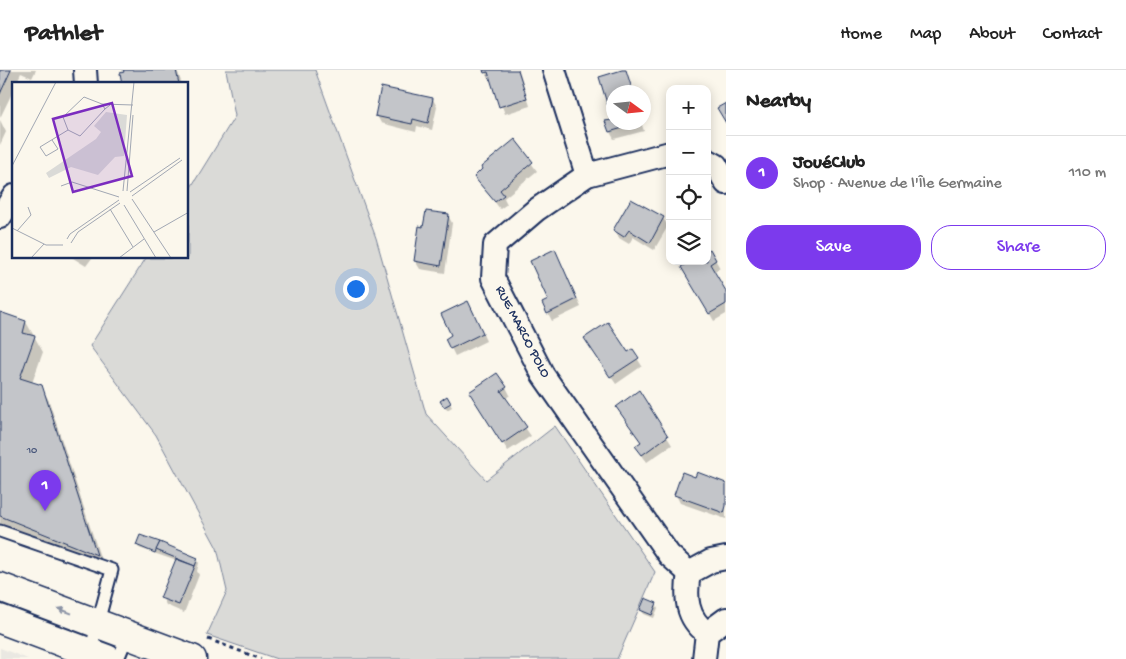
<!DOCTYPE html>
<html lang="en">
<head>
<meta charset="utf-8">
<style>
	body { margin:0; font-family:"Gochi Hand",sans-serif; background:#f6f6f6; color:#222 }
	.controls { position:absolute; right:15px; top:15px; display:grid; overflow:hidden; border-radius:10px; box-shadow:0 2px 12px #0003 }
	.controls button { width:45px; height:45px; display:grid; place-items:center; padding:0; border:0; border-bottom:1px solid #e0e0e0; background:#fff; color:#222; font:25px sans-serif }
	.compass { position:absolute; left:606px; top:15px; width:45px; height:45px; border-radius:50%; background:#fff; box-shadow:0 2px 12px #0003; rotate:105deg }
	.you { position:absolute; left:355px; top:218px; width:18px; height:18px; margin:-12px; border:4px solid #fff; border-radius:50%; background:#1a73e8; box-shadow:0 0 0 8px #1a73e833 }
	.badge { display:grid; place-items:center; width:32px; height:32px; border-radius:50%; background:#7c3aed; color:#fff; font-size:16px; font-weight:700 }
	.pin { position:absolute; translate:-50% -41px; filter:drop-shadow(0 1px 2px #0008) }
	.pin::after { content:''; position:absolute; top:26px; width:18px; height:15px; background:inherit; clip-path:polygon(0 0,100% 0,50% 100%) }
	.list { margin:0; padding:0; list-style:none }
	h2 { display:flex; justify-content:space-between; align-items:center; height:65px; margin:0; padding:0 20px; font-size:21px }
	h2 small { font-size:16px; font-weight:400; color:#767676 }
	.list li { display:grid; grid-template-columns:32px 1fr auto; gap:15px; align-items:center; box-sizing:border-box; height:75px; padding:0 20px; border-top:1px solid #e0e0e0 }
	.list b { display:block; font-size:19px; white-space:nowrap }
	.list p { margin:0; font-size:16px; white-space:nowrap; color:#767676 }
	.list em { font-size:16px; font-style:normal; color:#767676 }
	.actions { display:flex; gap:10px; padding:15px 20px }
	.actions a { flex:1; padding:11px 0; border:1px solid #7c3aed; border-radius:20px; text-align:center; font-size:18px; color:#7c3aed }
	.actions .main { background:#7c3aed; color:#fff }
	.icon { flex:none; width:28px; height:28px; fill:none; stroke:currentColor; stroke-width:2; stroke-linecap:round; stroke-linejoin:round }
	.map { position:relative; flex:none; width:726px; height:589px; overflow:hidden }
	header { display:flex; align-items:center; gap:30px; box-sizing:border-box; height:70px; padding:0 25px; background:#fff; border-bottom:1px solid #e0e0e0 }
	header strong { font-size:24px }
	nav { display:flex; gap:28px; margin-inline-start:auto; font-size:18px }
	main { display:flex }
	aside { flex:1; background:#fff }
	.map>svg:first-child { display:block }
	.built { fill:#eae8e2 }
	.green { fill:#dadad7; stroke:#7a849a }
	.shadow { fill:#0003 }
	.building { fill:#c3c5c9; stroke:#1b2f5e }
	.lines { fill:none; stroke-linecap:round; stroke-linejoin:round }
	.lane-casing { stroke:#1b2f5e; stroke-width:15 }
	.street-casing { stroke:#1b2f5e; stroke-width:26 }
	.secondary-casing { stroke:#1b2f5e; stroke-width:31 }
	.path { stroke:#1b2f5e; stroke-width:3; stroke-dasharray:4 4; stroke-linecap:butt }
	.lane { stroke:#fbf7ec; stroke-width:11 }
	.street { stroke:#fbf7ec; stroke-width:22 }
	.secondary { stroke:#fbf7ec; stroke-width:28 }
	.oneway { fill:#8b93a5 }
	.labels { text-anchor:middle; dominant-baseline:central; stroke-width:5; stroke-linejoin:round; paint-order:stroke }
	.number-label { font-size:11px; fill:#455479 }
	.street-label { font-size:14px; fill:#1b2f5e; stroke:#fbf7ec }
	.inset-road { fill:none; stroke:#a1a7b3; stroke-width:1 }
	.view { fill:#7b2cbf; fill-opacity:0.15; stroke:#7b2cbf; stroke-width:2.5 }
	.inset-edge { fill:none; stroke:#1b2f5e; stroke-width:2.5 }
</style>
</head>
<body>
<header>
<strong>Pathlet</strong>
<nav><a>Home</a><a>Map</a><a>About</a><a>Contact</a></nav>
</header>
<main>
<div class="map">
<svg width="726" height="589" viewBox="0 0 726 589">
	<rect width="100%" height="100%" fill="#fbf7ec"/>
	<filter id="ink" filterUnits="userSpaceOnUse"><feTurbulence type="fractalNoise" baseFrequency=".02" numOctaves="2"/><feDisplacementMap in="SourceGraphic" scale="10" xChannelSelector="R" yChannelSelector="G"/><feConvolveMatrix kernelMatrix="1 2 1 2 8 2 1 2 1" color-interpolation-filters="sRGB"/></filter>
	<g filter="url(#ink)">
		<path class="built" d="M0,578L28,589H0Z"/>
		<path class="green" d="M226,0H315L376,168L426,344L486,410L555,356L655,502L617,589H277L207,565L227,521L217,478L156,365L90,276L146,188H188V122L235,46Z"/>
		<g class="shadow">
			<path d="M0,0H36L32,8L21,3L16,14H14V19L0,48Z"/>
			<path d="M125,0H177L182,14H123Z"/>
			<path d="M484,0H519L530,36L505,44L492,10L490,11Z"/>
			<path d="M625,0L633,22H614V52H641L644,61L614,69L610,62L613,50L601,8Z"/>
			<path d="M433,29L437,37L432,60L417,56L416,62L381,53L377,46Z"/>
			<path d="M0,50L6,62L0,75Z"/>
			<path d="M515,71L537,101L504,128L507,134L500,139L476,107Z"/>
			<path d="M448,145L452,153L445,203L420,199L415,191L424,158Z"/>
			<path d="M663,148L668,156L654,180L633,167L629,174L619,168L615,160Z"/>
			<path d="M710,181L720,198L713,202L726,223V244L714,251L683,197L707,191Z"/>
			<path d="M73,188H92L86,196Z"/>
			<path d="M559,189L581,237L552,251L548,243Z"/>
			<path d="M472,240L486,271L455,286L451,278L453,266Z"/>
			<path d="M0,243L26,252L43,282L32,313L41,316L49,331L104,499L0,457Z"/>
			<path d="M590,276L628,283L632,280L642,296L616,314Z"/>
			<path d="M506,317L510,325L505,329L531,366L508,381L475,330Z"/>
			<path d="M639,322L672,375L647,392L641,384Z"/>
			<path d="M447,328L452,337L447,340L442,331Z"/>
			<path d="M696,409L726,414V449L680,433L676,425Z"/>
			<path d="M137,475L197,489L199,493L197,501L199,505L184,543L166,535L162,527L177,491L139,478Z"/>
			<path d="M656,534L658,538L654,548L644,544L641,540Z"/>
		</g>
		<g class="building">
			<path d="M0,0H11L0,24Z"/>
			<path d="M123,0H176L179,14H122L120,3L124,2Z"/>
			<path d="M483,0H518L527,28L499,37L488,2L484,3Z"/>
			<path d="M622,0H626L633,22H614V52L640,53L609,62L605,51L612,50L599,7Z"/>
			<path d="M381,17L433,28L428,53L413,49L412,54L375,46Z"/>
			<path d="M726,33V53L717,38Z"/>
			<path d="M515,69L533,92L500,120L504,125L495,132L474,107L482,99L481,97Z"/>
			<path d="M631,129L664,147L650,173L629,160L624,167L613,160Z"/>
			<path d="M426,141L449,144L441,196L414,191L419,156L423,157Z"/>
			<path d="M555,179L577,229L547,244L542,233L548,230L530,191Z"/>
			<path d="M710,179L716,190L710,194L726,221V234L709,244L681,197L690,191H707V181Z"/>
			<path d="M468,231L483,263L450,279L445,269L451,265L441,244Z"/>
			<path d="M0,242L26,251L23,263L35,266L20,308L42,315L97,485L0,446Z"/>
			<path d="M608,252L628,282L633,279L639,288L610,307L584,268Z"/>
			<path d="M497,303L507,317L501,321L527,357L502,374L469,322Z"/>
			<path d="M639,320L668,366L642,385L635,376L641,372L616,337Z"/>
			<path d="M447,326L451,333L444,337L440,331Z"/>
			<path d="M682,402L695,407L697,402L726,413V436L724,443L674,425Z"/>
			<path d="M140,465L160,472L155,483L136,475Z"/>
			<path d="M160,472L198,488L195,496L156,480Z"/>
			<path d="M176,489L195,496L179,535L160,528Z"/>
			<path d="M645,528L657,533L652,545L640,540Z"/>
		</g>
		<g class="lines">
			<defs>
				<g id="lane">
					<path d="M0,461L112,500L90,582"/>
					<path d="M118,589L128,565"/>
				</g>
				<g id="street">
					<path d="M85,0L86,14"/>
					<path d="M554,0L587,105"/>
					<path d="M670,83L587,105L536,140L495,175L493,208L543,305L669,485L689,503"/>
					<path d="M707,90L716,95L726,113"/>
					<path d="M0,147L14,126"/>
					<path d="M707,563C686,548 685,527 689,503L711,491L726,488"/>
					<path d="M704,589L707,563L726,549"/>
				</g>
				<g id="secondary">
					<path d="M0,517L192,589"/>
					<path d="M0,549L107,589"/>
				</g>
			</defs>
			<use href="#lane" class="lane-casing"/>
			<use href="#street" class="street-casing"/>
			<use href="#secondary" class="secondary-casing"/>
			<path class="path" d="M208,569L261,589"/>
			<use href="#lane" class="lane"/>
			<use href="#street" class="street"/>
			<use href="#secondary" class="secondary"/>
		</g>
		<defs><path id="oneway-solid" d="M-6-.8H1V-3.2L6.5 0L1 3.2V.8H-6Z" transform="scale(1.25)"/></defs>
		<use class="oneway" href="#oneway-solid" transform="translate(65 541) rotate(-159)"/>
	</g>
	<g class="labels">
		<g class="number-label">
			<text x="32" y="381">10</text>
		</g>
		<g class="street-label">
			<text transform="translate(522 262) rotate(62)">RUE MARCO POLO</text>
		</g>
	</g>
	<g transform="translate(12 12)">
		<rect width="176" height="176" fill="#fbf7ec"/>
		<path d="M94,30L115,33L112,74L103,75L86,93L59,85L37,96L34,91L84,57L89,50L82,44Z" fill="#dadad7"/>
		<path class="inset-road" d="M90,22L72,15L51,35L56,48L68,54L93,27M98,23L93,27L90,22L121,23M40,58L46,67L34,74L28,65L56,48M0,84L44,0M49,104L60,100L107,115M111,109L122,0M115,109L121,33M118,110L168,76M120,114L170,78M120,117L159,176M112,123L144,176M98,127L121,165M0,146L34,163H51M5,149L19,133L16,125M142,150L177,130M55,157L58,152L107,118M59,161L66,150L108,121M19,176L32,162M107,176L132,157"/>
		<path class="view" d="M100,21L120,94L61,110L41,37Z"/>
		<rect width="176" height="176" class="inset-edge"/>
	</g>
</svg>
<div class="controls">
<button>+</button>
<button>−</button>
<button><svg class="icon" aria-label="locate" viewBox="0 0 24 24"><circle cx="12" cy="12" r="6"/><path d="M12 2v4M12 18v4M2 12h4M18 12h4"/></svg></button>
<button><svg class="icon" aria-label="layers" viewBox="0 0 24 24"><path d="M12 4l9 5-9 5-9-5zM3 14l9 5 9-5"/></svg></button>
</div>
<svg class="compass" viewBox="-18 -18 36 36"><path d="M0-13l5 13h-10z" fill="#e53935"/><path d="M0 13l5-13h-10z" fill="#767676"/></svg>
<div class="you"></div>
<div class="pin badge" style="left:45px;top:441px">1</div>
</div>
<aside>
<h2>Nearby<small></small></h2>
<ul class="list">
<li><span class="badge">1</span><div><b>JouéClub</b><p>Shop · Avenue de l'Île Germaine</p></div><em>110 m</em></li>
</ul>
<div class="actions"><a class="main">Save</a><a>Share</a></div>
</aside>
</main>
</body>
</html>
